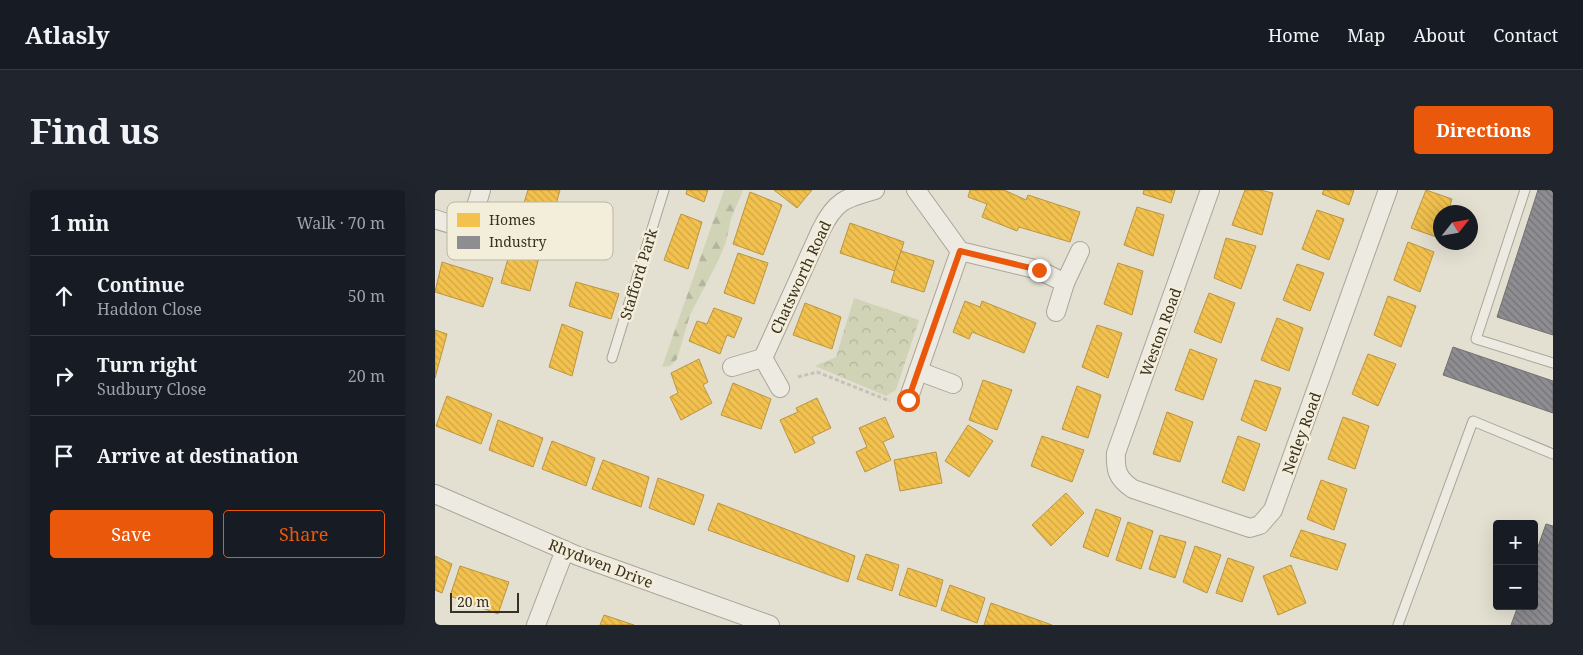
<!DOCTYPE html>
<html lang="en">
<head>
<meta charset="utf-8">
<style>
	body { margin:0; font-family:"Noto Serif",serif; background:#20242c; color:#f1f3f6 }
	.controls { position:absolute; right:15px; bottom:15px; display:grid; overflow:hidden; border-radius:5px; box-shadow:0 5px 20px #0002 }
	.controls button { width:45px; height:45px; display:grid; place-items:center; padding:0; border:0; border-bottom:1px solid #363941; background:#171b24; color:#f1f3f6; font:25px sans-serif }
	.compass { position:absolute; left:998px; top:15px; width:45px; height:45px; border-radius:50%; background:#171b24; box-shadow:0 5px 20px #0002; rotate:59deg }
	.scale { position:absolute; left:15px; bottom:12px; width:69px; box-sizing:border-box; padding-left:5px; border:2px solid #392f22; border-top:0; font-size:14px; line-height:18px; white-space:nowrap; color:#392f22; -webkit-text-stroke:4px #f3eed9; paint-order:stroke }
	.stop { position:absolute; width:15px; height:15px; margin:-11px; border:4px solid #ea580c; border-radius:50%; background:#fff }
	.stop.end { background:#ea580c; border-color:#fff; box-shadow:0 1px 5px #0008 }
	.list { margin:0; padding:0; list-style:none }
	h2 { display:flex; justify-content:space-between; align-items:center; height:65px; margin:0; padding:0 20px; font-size:21px }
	h2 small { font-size:16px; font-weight:400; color:#9ea1a6 }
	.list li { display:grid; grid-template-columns:32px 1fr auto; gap:15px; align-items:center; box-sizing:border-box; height:80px; padding:0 20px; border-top:1px solid #363941 }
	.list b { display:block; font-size:19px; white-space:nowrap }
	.list p { margin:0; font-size:16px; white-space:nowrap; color:#9ea1a6 }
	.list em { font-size:16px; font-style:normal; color:#9ea1a6 }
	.actions { display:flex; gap:10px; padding:15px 20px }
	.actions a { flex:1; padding:11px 0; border:1px solid #ea580c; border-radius:5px; text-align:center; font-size:18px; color:#ea580c }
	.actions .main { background:#ea580c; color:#fff }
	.icon { flex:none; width:28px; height:28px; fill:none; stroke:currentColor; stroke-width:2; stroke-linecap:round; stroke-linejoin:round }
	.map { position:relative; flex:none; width:1118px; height:435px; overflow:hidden; border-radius:5px }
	header { display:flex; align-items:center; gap:30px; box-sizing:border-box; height:70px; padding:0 25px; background:#171b24; border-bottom:1px solid #363941 }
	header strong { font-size:24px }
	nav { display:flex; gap:28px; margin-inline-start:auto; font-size:18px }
	.intro { display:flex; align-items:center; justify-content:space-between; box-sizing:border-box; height:120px; padding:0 30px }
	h1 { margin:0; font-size:35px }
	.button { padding:12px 22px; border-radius:5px; background:#ea580c; color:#fff; font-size:18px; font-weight:700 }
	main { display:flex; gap:30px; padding:0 30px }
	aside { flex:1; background:#171b24; border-radius:5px; box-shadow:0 5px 20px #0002 }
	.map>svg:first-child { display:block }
	.forest { fill:url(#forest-firs) }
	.park { fill:url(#park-crowns) }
	.homes { fill:url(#homes-back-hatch); stroke:#ba9541 }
	.industry { fill:url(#industry-back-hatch); stroke:#747170 }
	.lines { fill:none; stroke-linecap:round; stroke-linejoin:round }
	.lane-casing { stroke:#a9a59a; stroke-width:11 }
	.street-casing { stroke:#a9a59a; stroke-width:20 }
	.path { stroke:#c5c2b9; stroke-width:3; stroke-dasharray:4 2.5; stroke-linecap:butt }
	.lane { stroke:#edeae2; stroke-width:9 }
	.street { stroke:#edeae2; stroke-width:18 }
	.route { stroke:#ea580c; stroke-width:6 }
	.labels { text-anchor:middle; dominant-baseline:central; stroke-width:5; stroke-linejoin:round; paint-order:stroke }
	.street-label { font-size:15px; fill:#392f22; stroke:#f3eed9 }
	.key { fill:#f3eed9; stroke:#bbb5a2; stroke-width:1 }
	.key-label { font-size:14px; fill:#392f22 }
</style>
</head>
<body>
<header>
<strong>Atlasly</strong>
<nav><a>Home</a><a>Map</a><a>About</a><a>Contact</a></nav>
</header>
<div class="intro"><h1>Find us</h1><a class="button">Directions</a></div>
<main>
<aside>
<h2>1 min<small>Walk · 70 m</small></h2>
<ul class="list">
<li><svg class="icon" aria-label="ahead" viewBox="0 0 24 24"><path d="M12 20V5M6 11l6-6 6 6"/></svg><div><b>Continue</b><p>Haddon Close</p></div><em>50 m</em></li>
<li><svg class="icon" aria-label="right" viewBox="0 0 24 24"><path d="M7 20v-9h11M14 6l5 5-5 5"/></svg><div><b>Turn right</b><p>Sudbury Close</p></div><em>20 m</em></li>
<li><svg class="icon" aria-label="arrive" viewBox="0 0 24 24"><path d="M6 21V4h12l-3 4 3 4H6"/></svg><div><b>Arrive at destination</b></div></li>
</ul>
<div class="actions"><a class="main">Save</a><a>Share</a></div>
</aside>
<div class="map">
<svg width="1118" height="435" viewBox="0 0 1118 435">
	<defs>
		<pattern id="forest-firs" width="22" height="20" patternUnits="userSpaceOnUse" patternTransform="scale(1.25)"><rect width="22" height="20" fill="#d0d3b6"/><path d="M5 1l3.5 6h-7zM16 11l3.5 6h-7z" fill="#b3b59c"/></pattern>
		<pattern id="park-crowns" width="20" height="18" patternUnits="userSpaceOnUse" patternTransform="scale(1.25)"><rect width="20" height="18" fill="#d0d3b6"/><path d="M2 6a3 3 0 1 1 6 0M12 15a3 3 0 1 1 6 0" fill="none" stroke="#b3b59c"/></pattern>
		<pattern id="homes-back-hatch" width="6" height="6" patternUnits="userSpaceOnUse" patternTransform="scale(1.25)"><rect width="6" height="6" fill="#f2c14e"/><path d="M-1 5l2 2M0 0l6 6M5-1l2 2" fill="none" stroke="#d0a644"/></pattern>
		<pattern id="industry-back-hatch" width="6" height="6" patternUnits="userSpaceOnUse" patternTransform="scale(1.25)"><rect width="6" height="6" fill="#8d8d92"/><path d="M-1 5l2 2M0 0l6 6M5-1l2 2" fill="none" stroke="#747477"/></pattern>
	</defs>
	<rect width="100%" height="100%" fill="#e3e0d2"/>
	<path class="forest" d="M289,0H308L296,29L291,52L283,71L255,125L242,169L235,176L227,177Z"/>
	<path class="park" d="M419,108L484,130L461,200L451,206L380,176L401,167Z"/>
	<g class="homes">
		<path d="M93,0H125L112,47L81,38Z"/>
		<path d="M252,0H273L269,12L251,4Z"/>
		<path d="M339,0H377L362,18Z"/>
		<path d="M535,0H569L591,10L593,5L645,22L635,52L584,37L582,41L547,27L552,14L533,7Z"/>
		<path d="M709,0H740L736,13L708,4Z"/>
		<path d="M810,0H825L838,3L827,45L797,35Z"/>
		<path d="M889,0H919L914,15L887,4Z"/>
		<path d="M991,0L1017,9L1013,22H1006L1004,48L976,38Z"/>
		<path d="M315,2L347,15L328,65L298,54Z"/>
		<path d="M702,17L729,25L718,66L689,55Z"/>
		<path d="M882,20L909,29L894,70L867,59Z"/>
		<path d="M246,24L267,32L253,79L229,70Z"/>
		<path d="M415,33L469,52L460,81L405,63Z"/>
		<path d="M80,44L108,53L95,101L66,93Z"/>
		<path d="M791,48L821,56L806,99L779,88Z"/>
		<path d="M973,52L999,62L985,102L959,90Z"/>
		<path d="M466,61L499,71L489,102L456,92Z"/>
		<path d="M303,63L333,73L319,114L289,103Z"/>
		<path d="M7,72L58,88L48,117L0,102Z"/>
		<path d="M683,73L708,81L697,125L669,114Z"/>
		<path d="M862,74L889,83L875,121L848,110Z"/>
		<path d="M141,92L184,104L176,129L134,116Z"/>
		<path d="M774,103L800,113L786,153L759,142Z"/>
		<path d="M953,106L981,116L966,157L939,145Z"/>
		<path d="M530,111L545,117L547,111L601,133L589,163L537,142L534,149L518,142Z"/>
		<path d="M370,113L406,127L397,159L358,145Z"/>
		<path d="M279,118L307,128L299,148L292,145L285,164L254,151L262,131L272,134Z"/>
		<path d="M842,128L868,138L854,181L826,170Z"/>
		<path d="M127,134L148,142L137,186L114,177Z"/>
		<path d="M662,135L687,143L673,188L647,177Z"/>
		<path d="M0,140L12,144L0,188Z"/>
		<path d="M755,159L782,169L768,210L740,200Z"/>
		<path d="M933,164L961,174L943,216L917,204Z"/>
		<path d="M264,169L273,192L268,195L277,213L246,230L235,207L243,203L236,183Z"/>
		<path d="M548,190L577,200L562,240L534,230Z"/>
		<path d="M820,190L846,198L831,241L806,230Z"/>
		<path d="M298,193L336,209L326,239L286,225Z"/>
		<path d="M642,196L666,205L653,248L627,239Z"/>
		<path d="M12,206L57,224L46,254L1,236Z"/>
		<path d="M382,208L396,238L377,247L380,253L360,263L345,230L363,222L361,218Z"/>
		<path d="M732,222L758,232L745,272L718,264Z"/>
		<path d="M450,227L459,247L448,252L456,270L430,282L421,262L432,257L424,238Z"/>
		<path d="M908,227L934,236L920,279L893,269Z"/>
		<path d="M63,230L108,248L98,277L54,260Z"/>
		<path d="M533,235L558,251L534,287L510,271Z"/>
		<path d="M607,246L649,260L637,292L596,276Z"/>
		<path d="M803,246L825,254L809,301L787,292Z"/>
		<path d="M117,251L160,268L151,296L107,279Z"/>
		<path d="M501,262L507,293L465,301L459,270Z"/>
		<path d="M168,270L214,287L206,317L157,299Z"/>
		<path d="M223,288L269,305L259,335L214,318Z"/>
		<path d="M886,290L912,299L899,340L872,329Z"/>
		<path d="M631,303L649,323L616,356L597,335Z"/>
		<path d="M283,313L420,366L413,392L273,340Z"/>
		<path d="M661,319L686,328L673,367L648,357Z"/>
		<path d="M693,332L718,341L706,379L681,370Z"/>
		<path d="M866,340L911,354L902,380L855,366Z"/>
		<path d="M725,345L751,352L740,388L714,379Z"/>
		<path d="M760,356L786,365L772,403L748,392Z"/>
		<path d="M431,364L464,375L457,401L422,389Z"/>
		<path d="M0,366L17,374L7,403L0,400Z"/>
		<path d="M793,368L819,377L807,412L781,403Z"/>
		<path d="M856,375L871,413L843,425L828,386Z"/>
		<path d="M25,376L74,392L63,424L15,406Z"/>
		<path d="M473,378L508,390L501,417L464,405Z"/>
		<path d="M515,395L550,408L542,433L506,420Z"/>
		<path d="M556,413L617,435H549Z"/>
		<path d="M169,425L199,435H165Z"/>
	</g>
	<g class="industry">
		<path d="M1103,0H1118V145L1062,127Z"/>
		<path d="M1018,157L1118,191V223L1008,185Z"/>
		<path d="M1111,334L1118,336V435H1076L1083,416H1099V368Z"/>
	</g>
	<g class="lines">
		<defs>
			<g id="lane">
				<path d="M1090,0L1041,149L1118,173"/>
				<path d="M177,168L229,0"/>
				<path d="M963,435L1038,231L1118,264"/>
			</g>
			<g id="street">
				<path d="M481,0L525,61L604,80L630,93L621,122"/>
				<path d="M775,0L681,263C680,281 683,289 698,299L815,338L825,335L838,320L953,0"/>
				<path d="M0,29C34,42 37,31 46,0"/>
				<path d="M630,93L645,61"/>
				<path d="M297,177L328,168"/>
				<path d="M483,181L518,194"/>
				<path d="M345,198L328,168L386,40C400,11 410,8 440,0"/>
				<path d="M473,210L525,61"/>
				<path d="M0,304L143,366L335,435"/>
				<path d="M101,435L130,360"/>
			</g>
		</defs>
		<use href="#lane" class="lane-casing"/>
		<use href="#street" class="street-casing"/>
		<path class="path" d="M363,187L382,182L455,211"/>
		<use href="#lane" class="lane"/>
		<use href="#street" class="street"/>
	</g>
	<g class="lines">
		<path class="route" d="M473,210L525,61L604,80"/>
	</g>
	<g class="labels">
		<g class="street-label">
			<text transform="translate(203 84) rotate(-73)">Stafford Park</text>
			<text transform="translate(365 87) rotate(-65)">Chatsworth Road</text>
			<text transform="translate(725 142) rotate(-70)">Weston Road</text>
			<text transform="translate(866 243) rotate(-70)">Netley Road</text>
			<text transform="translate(166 373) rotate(21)">Rhydwen Drive</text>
		</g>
	</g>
	<rect x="12" y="12" width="166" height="58" rx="8" class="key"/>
	<rect x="22" y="23" width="23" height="14" fill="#f2c14e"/>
	<rect x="22" y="46" width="23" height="13" fill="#8d8d92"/>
	<g class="key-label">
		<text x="54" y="35">Homes</text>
		<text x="54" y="57">Industry</text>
	</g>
</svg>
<div class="controls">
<button>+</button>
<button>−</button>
</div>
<svg class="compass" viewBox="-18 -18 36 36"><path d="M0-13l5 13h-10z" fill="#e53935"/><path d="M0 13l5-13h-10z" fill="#9ea1a6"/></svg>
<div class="scale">20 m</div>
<div class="stop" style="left:473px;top:210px"></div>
<div class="stop end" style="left:604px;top:80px"></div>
</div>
</main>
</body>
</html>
